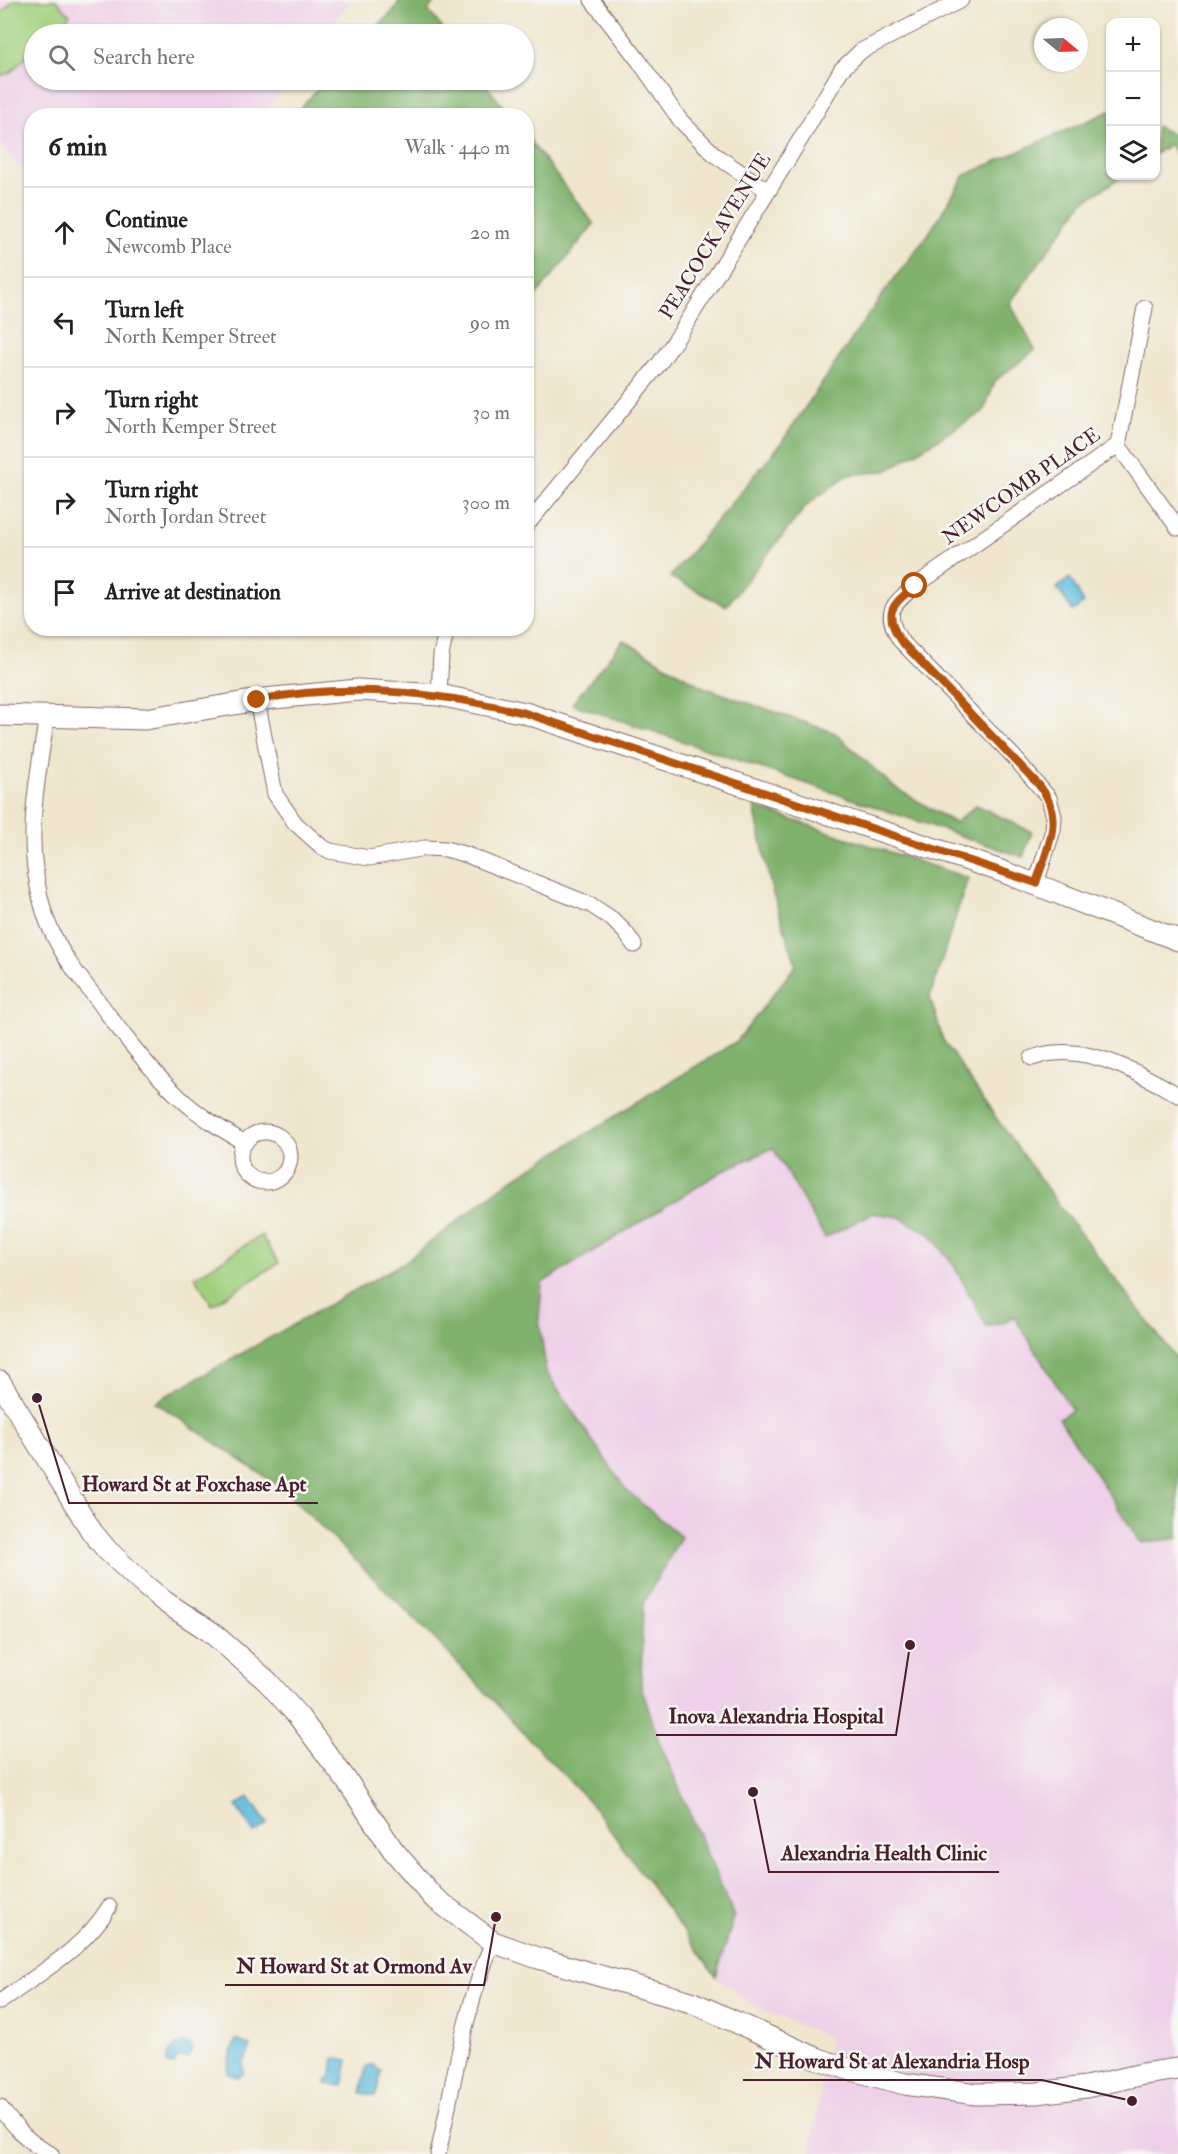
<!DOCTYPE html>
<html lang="en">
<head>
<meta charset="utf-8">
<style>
	body { margin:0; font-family:"IM FELL Double Pica",serif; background:#f6f6f6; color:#222 }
	.controls { position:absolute; right:18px; top:18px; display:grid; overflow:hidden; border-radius:12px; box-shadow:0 2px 4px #0004 }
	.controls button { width:54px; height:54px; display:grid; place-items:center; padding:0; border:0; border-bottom:2px solid #e0e0e0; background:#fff; color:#222; font:30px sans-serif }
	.compass { position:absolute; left:1034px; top:18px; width:54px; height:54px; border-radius:50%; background:#fff; box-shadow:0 2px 4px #0004; rotate:109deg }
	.stop { position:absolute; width:18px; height:18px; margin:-14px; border:4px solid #b45309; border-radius:50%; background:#fff }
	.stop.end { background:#b45309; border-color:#fff; box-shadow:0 2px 6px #0008 }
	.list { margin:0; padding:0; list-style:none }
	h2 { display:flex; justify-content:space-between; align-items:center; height:78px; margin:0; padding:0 24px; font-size:26px }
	h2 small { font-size:20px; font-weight:400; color:#767676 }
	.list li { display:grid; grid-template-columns:39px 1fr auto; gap:18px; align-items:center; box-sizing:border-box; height:90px; padding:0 24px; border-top:2px solid #e0e0e0 }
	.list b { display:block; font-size:22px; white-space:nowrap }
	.list p { margin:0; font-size:20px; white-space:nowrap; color:#767676 }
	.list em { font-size:20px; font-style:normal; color:#767676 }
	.icon { flex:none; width:33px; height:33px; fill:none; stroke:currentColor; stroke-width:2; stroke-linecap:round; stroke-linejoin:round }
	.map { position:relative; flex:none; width:1178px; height:2154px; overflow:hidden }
	.search { position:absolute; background:#fff; box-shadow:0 2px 4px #0004; left:24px; top:24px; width:510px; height:66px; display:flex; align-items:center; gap:15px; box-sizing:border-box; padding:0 21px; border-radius:33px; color:#767676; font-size:22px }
	.panel { position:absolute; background:#fff; box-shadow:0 2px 4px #0004; left:24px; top:108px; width:510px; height:528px; border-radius:24px }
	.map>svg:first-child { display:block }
	.built { fill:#eed0e8 }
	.green { fill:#a0d07e; stroke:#757854; stroke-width:1.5 }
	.forest { fill:#80b26d; stroke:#65684c; stroke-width:1.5 }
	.water { fill:#5ebcdc; stroke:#546e84; stroke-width:1.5 }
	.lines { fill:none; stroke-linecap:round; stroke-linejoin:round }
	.street-casing { stroke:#846564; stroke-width:17 }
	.secondary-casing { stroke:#846564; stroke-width:23 }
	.street { stroke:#fff; stroke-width:15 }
	.secondary { stroke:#fff; stroke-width:21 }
	.route { stroke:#b45309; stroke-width:8 }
	.labels { text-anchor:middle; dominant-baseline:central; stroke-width:5; stroke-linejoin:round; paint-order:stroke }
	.street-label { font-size:20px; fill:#4a1f2b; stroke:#f6f6f2 }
	.leader { fill:none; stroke:#4a1f2b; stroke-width:2 }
	.callout-dot { fill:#4a1f2b; stroke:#f6f6f2; stroke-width:2 }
	.callout-label { font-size:21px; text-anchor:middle; font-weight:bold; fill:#4a1f2b; stroke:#f6f6f2; stroke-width:5; stroke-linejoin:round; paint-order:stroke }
</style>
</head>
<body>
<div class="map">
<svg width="1178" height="2154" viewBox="0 0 1178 2154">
	<rect width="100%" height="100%" fill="#f6f6f2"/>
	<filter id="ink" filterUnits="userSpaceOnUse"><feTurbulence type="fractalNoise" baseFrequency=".0167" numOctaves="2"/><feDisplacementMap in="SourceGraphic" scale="12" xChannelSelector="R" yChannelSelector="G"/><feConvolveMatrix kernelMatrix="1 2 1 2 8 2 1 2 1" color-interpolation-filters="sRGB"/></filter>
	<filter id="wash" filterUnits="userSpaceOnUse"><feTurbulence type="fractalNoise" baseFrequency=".008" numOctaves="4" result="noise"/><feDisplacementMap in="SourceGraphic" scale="24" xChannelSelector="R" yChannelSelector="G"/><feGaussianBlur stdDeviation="1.35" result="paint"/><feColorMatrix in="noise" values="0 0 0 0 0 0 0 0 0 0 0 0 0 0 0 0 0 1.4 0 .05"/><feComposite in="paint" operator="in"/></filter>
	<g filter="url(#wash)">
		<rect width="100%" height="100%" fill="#efe6cd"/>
		<g class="built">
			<path d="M0,0H351L325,34H34V80H290L263,115L32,116L31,180L0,145Z"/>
			<path d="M773,1147L825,1238L873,1213L899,1217L930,1234L954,1266L974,1304L1013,1315L1072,1410L1060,1418L1175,1538H1178V2154H812V2140L830,2038L752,2005L716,1976L734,1917L659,1741L641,1686L643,1604L681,1537L626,1490L546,1372L539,1318L542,1283L724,1170Z"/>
		</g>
		<g class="green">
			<path d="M14,0H56L70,15L50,34H34V49L10,73L0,76V14Z"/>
			<path d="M261,1235L279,1263L212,1305L195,1277Z"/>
		</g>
		<g class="forest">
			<path d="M400,0H436L428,10L447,34H370L394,10Z"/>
			<path d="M326,80H482L510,115H294Z"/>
			<path d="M1110,111V176H1123L1083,202L1010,303L1035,350L995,381L984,411L886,471L848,475L808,504L726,606L670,577L779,446L880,298L931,230L965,175Z"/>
			<path d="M1156,126L1178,137V158L1170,144L1156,154Z"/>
			<path d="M527,137L594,224L527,307Z"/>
			<path d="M623,640L703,687L835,733L894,787L955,823L976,805L1032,832L1023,857L572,704Z"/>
			<path d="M754,807L968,878L930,997L943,1040L991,1111L1064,1212L1178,1361V1538L1141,1543L1059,1418L1072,1410L1014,1316L1003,1323L987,1327L954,1266L930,1234L899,1217L873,1213L825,1238L773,1148L724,1170L542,1283L539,1318L546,1372L626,1490L681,1537L643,1604L641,1686L659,1741L734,1917L716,1976L592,1805L431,1635L283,1489L155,1402L403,1263L508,1182L737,1041L796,965L771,887Z"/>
		</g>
		<g class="water">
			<path d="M1070,578L1084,603L1073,611L1057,588Z"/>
			<path d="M249,1797L267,1824L254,1833L236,1806Z"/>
			<path d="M236,2040L251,2046L243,2065L244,2073L238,2077L228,2074C228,2061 230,2051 236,2040Z"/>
			<path d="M184,2043L189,2044L193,2049L187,2058L182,2057L176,2059L174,2065L167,2064C167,2052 173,2046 184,2043Z"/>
			<path d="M334,2058L348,2060L343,2086L326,2084L327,2078H331Z"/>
			<path d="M372,2065L381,2070L376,2096L361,2093L366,2067Z"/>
		</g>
	</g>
	<g filter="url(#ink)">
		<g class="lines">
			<defs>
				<g id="street">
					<path d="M592,0L639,61L680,120L715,155L768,191"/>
					<path d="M1118,445L1178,528"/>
					<path d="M526,526L659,364L681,332L800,140L841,70L861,51L961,0"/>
					<path d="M439,695L441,655L447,628"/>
					<path d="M257,700L275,794L295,823L322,847L330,851L369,858L425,848L446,849L467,855L591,905L612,919L626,933L634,945"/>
					<path d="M47,715C40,765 28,818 35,869C38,890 42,911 51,930C62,955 79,977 96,998C121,1032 147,1067 178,1096C198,1115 221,1129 245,1143"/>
					<path d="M1036,883L1053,830L1054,817L1049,798L1014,757L900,640C883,612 892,605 915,586L1118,445L1145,308"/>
					<path d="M1032,1058C1039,1056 1047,1053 1055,1053C1095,1049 1144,1075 1178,1095"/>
					<circle cx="265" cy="1157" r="25"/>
					<path d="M0,2002C38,1974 84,1949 109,1907"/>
					<path d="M0,2107C14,2126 29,2144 51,2154"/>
					<path d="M438,2154C454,2083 464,2008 493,1942"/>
				</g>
				<g id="secondary">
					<path d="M0,715L145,719L264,699L358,690L439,695L525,713L1001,871L1178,940"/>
					<path d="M0,1382L92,1532L107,1550L142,1583L165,1602L211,1632L268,1682L299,1717L349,1784L393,1850L417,1878L433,1897L493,1942L538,1958L691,2002L816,2058L845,2068L905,2084L976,2094L1037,2093L1086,2087L1143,2074L1178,2069"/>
				</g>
			</defs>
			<use href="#street" class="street-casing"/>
			<use href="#secondary" class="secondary-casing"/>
			<use href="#street" class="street"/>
			<use href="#secondary" class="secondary"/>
		</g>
	</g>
	<g class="lines" filter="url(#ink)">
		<path class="route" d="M257,700C348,682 436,692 525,713L1036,883C1047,848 1066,816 1038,784L900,640C883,612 892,605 915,586"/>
	</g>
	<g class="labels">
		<g class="street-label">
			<text transform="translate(715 236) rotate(-58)">PEACOCK AVENUE</text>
			<text transform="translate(1021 486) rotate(-35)">NEWCOMB PLACE</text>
		</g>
	</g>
	<path class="leader" d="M37 1398L69 1503H318M910 1645L896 1735H656M753 1792L769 1872H999M496 1917L484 1985H225M1132 2101L1042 2080H743"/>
	<g class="callout-dot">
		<circle cx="37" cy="1398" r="6"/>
		<circle cx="910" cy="1645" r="6"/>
		<circle cx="753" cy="1792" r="6"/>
		<circle cx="496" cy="1917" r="6"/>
		<circle cx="1132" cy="2101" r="6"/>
	</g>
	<g class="callout-label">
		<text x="194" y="1491">Howard St at Foxchase Apt</text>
		<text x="776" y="1723">Inova Alexandria Hospital</text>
		<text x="884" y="1860">Alexandria Health Clinic</text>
		<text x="354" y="1973">N Howard St at Ormond Av</text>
		<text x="892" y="2068">N Howard St at Alexandria Hosp</text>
	</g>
</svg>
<div class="controls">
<button>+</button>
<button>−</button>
<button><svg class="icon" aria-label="layers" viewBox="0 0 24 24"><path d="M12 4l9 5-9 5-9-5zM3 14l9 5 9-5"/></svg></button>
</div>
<svg class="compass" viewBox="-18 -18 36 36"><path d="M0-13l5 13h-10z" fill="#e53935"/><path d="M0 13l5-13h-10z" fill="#767676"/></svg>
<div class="stop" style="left:915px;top:586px"></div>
<div class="stop end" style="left:257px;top:700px"></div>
<div class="search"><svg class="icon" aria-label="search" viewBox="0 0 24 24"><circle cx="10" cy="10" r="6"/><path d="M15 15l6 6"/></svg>Search here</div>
<section class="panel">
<h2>6 min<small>Walk · 440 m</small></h2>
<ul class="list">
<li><svg class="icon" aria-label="ahead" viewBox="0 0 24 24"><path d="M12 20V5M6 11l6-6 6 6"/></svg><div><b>Continue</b><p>Newcomb Place</p></div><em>20 m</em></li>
<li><svg class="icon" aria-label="left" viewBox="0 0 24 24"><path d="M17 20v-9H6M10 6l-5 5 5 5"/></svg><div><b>Turn left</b><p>North Kemper Street</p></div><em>90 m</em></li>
<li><svg class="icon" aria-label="right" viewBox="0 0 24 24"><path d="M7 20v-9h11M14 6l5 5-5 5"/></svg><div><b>Turn right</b><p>North Kemper Street</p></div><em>30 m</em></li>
<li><svg class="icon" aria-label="right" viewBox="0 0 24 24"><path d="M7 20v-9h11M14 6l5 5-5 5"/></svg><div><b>Turn right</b><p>North Jordan Street</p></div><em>300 m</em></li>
<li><svg class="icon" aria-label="arrive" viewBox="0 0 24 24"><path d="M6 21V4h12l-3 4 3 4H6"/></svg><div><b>Arrive at destination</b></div></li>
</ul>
</section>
</div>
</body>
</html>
